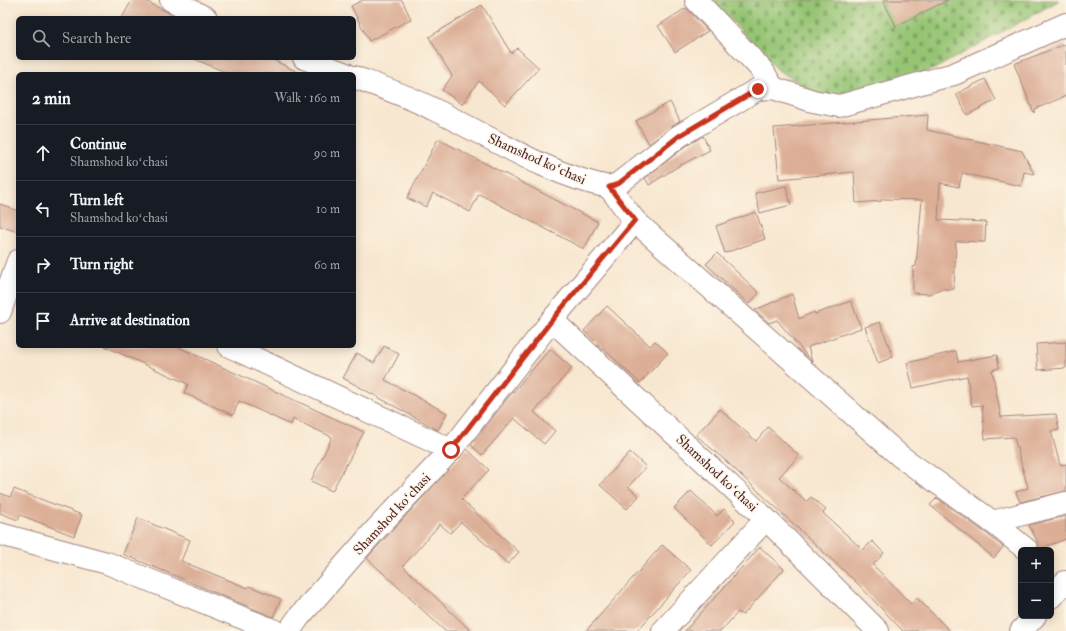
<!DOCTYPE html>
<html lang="en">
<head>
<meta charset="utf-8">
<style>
	body { margin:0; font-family:"IM FELL Double Pica",serif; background:#20242c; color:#f1f3f6 }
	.controls { position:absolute; right:12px; bottom:12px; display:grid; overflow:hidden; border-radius:6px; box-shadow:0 2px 10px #0003 }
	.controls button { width:36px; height:36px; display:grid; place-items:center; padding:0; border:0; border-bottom:1px solid #363941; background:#171b24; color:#f1f3f6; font:20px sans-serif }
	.stop { position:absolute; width:12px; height:12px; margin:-9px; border:3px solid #c8321e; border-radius:50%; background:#fff }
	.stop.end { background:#c8321e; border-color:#fff; box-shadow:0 1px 4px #0008 }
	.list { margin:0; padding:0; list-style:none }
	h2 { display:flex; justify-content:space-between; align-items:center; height:52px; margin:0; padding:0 16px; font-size:17px }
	h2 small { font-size:13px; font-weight:400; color:#9ea1a6 }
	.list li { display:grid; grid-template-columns:26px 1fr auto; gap:12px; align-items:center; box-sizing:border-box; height:56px; padding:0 16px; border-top:1px solid #363941 }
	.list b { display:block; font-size:15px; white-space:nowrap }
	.list p { margin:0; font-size:13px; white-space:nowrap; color:#9ea1a6 }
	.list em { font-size:13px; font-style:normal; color:#9ea1a6 }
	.icon { flex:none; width:22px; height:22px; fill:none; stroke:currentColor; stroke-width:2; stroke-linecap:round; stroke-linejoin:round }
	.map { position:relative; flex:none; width:1066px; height:631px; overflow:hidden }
	.search { position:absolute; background:#171b24; box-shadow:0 2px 10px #0003; left:16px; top:16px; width:340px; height:44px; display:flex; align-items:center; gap:10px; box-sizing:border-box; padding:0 14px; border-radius:6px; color:#9ea1a6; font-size:15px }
	.panel { position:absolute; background:#171b24; box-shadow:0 2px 10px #0003; left:16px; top:72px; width:340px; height:276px; border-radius:6px }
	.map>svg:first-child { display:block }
	.cemetery { fill:url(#cemetery-stones); stroke:#70724f }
	.building { fill:#dcae96 }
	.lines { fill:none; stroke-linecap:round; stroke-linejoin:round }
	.street-casing { stroke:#a1837e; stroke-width:24 }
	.street { stroke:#fff; stroke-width:22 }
	.route { stroke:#c8321e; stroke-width:5 }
	.labels { text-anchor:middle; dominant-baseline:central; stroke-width:3; stroke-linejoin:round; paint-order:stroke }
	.street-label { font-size:14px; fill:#4a1f2b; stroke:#fcf5e5 }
</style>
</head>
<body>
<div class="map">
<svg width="1066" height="631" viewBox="0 0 1066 631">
	<defs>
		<pattern id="cemetery-stones" width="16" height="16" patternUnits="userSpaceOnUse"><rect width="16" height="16" fill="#95c473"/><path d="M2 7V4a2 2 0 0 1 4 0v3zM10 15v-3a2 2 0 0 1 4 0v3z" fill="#7c9f5f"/></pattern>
	</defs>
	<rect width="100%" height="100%" fill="#fcf5e5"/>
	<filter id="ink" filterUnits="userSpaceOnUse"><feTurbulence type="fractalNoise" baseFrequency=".025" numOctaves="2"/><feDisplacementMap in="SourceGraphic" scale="8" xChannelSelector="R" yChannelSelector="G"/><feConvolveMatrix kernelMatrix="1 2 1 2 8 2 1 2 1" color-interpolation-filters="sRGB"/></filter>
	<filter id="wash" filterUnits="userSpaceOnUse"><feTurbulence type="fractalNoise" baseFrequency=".012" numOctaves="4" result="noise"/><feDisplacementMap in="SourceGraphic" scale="16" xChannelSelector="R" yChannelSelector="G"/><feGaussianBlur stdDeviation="0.9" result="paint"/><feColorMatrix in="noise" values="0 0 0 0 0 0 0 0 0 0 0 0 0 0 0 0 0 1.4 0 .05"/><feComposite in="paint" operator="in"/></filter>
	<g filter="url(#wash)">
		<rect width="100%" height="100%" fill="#f8e7d0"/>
		<path class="cemetery" d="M712,0H1060L934,69L843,98L816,94L778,70Z"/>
		<g id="blocks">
			<g class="building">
				<path d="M132,0H144L178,18H122Z"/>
				<path d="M363,0H402L411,19L369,41L351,6Z"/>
				<path d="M883,0H948L896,26Z"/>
				<path d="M482,5L511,53L517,48L539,68L505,105L479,81L462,104L442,90L452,76L429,37Z"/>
				<path d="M686,8L708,31L675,52L658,26Z"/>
				<path d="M1066,44V96L1035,109L1034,113L1014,64Z"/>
				<path d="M192,58H269L302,74H230Z"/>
				<path d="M985,79L996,100L967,115L956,94Z"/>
				<path d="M670,102L680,121L649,144L636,121Z"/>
				<path d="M928,115L927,130L1022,151L1034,174L1024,172L1021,186L962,173L959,187L940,183L938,220L986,222L985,242L956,241L954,289H940L929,294L913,293V267L916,266L922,200L882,199V201L856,203L854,172L779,179L774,128Z"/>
				<path d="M703,136L710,150L677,167L649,185L645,178L686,146Z"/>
				<path d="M438,139L598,222L584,249L479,194L470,212L433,193L426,207L407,198Z"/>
				<path d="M786,186L791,205L760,213L755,193Z"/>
				<path d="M0,204L18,211V232L0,226Z"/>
				<path d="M756,212L765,239L725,253L716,226Z"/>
				<path d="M717,253L759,293L749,304L706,264Z"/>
				<path d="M792,294L799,319L814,312L815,314L851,301L861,328L808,347L812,362L777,320L769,323L755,310Z"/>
				<path d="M607,306L650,346L655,341L668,353L640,383L584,331Z"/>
				<path d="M880,322L893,357L878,363L865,327Z"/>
				<path d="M1066,342V368L1038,370L1036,344Z"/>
				<path d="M104,346H176L364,432L332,491L311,481L332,437L293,419L291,425L239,401L233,415L184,393L188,384Z"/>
				<path d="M384,346L399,354L385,380L447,413L438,430L343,378L357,353L374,363Z"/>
				<path d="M550,349L572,368L534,412L555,431L544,444L514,418L482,455L471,445L507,399Z"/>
				<path d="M956,351L958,362L997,355L999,368L992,370L1001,417L1056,414L1059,430L1051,431L1060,465L1066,464V491L1020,502L1016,492L1028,488L1014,437L985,439L982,405L972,406L967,376L913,388L907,363Z"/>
				<path d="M720,409L756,441L768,427L799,456L779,477L806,502L811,497L826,510L823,513L863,550L872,541L884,553L873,565L911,604L917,598L950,631H903L857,583L727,462L696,435Z"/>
				<path d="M467,449L489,470L461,499L519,552L508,564L461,522L450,533L440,524L403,566L471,631H445L367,558Z"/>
				<path d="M630,452L646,467L628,487L639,496L627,509L600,485Z"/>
				<path d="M14,489L82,515L74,536L20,515L18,520L0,513V493L10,497Z"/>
				<path d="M691,491L717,516L724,509L735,521L712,545L674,508Z"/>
				<path d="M937,498L986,533L1003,547L994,558L930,505Z"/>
				<path d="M1066,516V539L1039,549V545L1029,525Z"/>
				<path d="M138,518L190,540L181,561L248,588L249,586L281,599L273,617L123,554Z"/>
				<path d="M662,545L691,570L637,631H586Z"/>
				<path d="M760,547L784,569L743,615L738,612L721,631H685Z"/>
			</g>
		</g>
	</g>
	<g filter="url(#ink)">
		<use href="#blocks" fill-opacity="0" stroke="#a1837e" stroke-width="1"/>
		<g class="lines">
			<defs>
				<g id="street">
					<path d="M171,0L206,18"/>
					<path d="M696,0L763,71L773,88"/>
					<path d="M304,58L346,74"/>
					<path d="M609,187L618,184L679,136L758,89L773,88L813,101L839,106L954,74L1066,24"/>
					<path d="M635,221L900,456L994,523L1027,550"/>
					<path d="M0,312L18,261"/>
					<path d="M552,320L766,519L878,631"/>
					<path d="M229,346L451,450"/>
					<path d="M992,522L1066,503"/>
					<path d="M0,534L107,563L275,631"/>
					<path d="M1051,597L1065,582"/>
					<path d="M289,631L299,617L377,528L451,450L552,320L635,221L609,187C548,175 489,136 433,109C408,96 381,87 354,77"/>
					<path d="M663,631L766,519"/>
					<path d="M1021,631L1035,616"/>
				</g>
			</defs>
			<use href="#street" class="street-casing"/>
			<use href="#street" class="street"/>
		</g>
	</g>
	<g class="lines" filter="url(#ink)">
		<path class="route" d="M451,450L552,320L635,220L609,187L618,184L679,136L758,89"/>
	</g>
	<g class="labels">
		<g class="street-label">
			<text transform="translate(537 159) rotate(24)">Shamshod koʻchasi</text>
			<text transform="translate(717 473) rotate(43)">Shamshod koʻchasi</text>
			<text transform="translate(392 514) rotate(-47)">Shamshod koʻchasi</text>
		</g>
	</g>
</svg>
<div class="controls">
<button>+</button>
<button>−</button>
</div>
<div class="stop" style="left:451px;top:450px"></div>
<div class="stop end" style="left:758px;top:89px"></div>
<div class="search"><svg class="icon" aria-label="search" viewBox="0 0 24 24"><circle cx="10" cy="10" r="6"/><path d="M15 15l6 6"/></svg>Search here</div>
<section class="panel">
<h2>2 min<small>Walk · 160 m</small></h2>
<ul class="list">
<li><svg class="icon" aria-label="ahead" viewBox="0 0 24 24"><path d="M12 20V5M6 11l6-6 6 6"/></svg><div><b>Continue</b><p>Shamshod koʻchasi</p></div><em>90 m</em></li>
<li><svg class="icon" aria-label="left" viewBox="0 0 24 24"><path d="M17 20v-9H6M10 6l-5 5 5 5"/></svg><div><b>Turn left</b><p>Shamshod koʻchasi</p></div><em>10 m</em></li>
<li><svg class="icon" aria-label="right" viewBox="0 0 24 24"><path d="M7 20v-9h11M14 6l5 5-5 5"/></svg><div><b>Turn right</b></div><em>60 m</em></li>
<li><svg class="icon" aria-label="arrive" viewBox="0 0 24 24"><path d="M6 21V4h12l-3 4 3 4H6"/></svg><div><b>Arrive at destination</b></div></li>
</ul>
</section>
</div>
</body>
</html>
